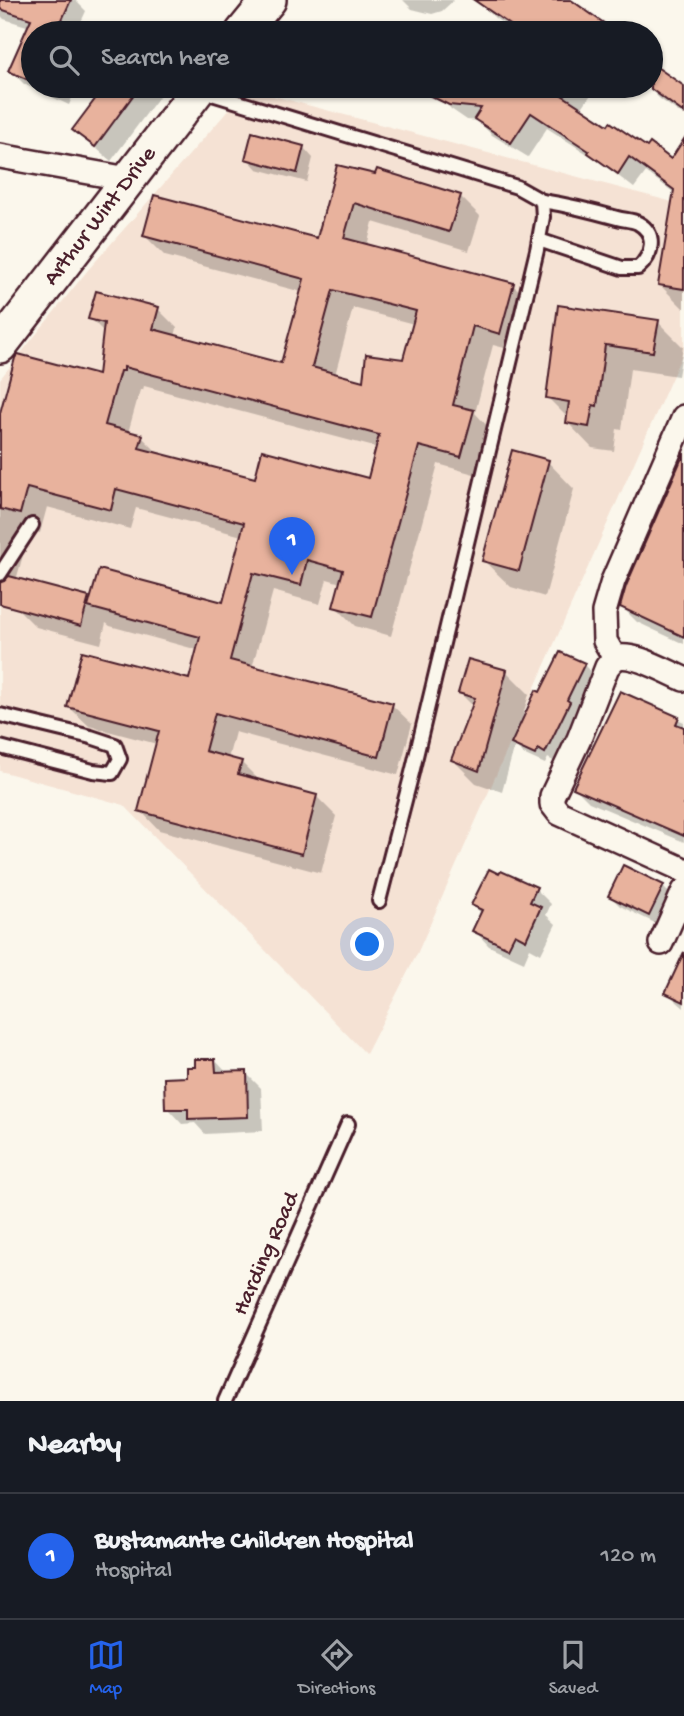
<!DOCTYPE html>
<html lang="en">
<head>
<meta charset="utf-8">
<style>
	body { margin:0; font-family:"Gochi Hand",sans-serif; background:#20242c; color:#f1f3f6 }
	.you { position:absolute; left:368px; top:945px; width:24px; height:24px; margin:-18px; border:5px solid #fff; border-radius:50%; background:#1a73e8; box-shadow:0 0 0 10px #1a73e833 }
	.badge { display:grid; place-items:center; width:46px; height:46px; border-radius:50%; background:#2563eb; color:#fff; font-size:23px; font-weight:700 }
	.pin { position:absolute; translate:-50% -58px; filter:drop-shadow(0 2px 4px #0008) }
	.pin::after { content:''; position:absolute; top:37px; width:24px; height:21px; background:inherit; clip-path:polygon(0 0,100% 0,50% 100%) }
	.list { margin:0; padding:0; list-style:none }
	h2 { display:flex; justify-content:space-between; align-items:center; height:91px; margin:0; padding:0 28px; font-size:30px }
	h2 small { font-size:23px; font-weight:400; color:#9ea1a6 }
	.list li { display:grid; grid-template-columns:46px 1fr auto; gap:21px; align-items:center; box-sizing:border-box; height:126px; padding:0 28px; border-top:2px solid #363941 }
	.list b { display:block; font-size:26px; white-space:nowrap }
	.list p { margin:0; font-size:23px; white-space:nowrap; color:#9ea1a6 }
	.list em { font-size:23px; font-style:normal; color:#9ea1a6 }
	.icon { flex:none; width:38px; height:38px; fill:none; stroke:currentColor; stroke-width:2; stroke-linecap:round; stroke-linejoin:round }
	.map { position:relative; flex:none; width:684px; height:1401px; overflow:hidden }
	.search { position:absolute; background:#171b24; box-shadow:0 2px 5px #0004; left:21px; right:21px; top:21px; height:77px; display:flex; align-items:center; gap:18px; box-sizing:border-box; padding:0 24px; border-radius:38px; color:#9ea1a6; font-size:26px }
	.sheet { height:217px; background:#171b24 }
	nav { display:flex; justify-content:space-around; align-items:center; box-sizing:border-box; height:98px; border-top:2px solid #363941; background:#171b24; font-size:19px; color:#9ea1a6 }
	nav a { display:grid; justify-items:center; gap:4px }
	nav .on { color:#2563eb }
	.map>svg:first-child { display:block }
	.built { fill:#f5e2d4 }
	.shadow { fill:#0003; fill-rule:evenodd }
	.building { fill:#e8b29d; stroke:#4a1f2b; stroke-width:2; fill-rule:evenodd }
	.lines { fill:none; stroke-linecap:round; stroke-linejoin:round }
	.lane-casing { stroke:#4a1f2b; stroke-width:18 }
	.street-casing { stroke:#4a1f2b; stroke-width:28 }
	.secondary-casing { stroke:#4a1f2b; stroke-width:38 }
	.lane { stroke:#fbf7ec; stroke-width:12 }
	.street { stroke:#fbf7ec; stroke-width:23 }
	.secondary { stroke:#fbf7ec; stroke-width:33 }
	.labels { text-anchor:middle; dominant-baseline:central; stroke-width:5; stroke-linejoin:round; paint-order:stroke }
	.street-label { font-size:23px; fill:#4a1f2b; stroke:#fbf7ec }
</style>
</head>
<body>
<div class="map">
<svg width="684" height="1401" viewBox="0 0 684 1401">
	<rect width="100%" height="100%" fill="#fbf7ec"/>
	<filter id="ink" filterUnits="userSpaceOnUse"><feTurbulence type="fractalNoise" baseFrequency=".0143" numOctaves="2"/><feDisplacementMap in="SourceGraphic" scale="14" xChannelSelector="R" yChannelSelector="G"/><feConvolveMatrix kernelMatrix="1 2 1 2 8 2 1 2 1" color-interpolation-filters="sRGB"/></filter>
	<g filter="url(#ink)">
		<path class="built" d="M247,89L684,205V350L417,954L366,1054L124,805L0,771V379L88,270Z"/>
		<g class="shadow">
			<path d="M0,0H75L86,11L76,33H33V86H77L69,105L24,84L10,70L30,27L4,19L0,15Z"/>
			<path d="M403,0H454L442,11L432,14L412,9Z"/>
			<path d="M481,0H568L613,33H517L495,18L479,2Z"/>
			<path d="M654,68L684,88V116L660,99L647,86H651V73Z"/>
			<path d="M107,86H167L111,161L74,129Z"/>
			<path d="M432,86H597L581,109L672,161L684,143V200L646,172L634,188L600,162L547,128L528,157L492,135L478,121L467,120L451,109L435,92Z"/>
			<path d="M303,147L313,158L307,182L257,169L247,158Z"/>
			<path d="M338,167L460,196L480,216L469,251L373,222L367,246L513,285L533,304L520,352L493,345L475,413L493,432L481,476L438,464L391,636L355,626L335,606L341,583L327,579L320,604L273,591L252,668L392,705L412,724L398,775L235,732L228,759L241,762L260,781L316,796L336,816L321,873L159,830L140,810L157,744L89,726L69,707L190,681L198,650L110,626L106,623L101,644L36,627L16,607L88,599L91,602L224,604L242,536L136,508L130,529L47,507L40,533L30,530L15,584L0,587V420L99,378L105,333L90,318L158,309L177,328L175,337L282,365L302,292L165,256L145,236L319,240ZM353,308L414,324L405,360L365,383L335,375ZM144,386L378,448L369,480H256L160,455L142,437L128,433L140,390H143Z"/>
			<path d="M684,213V309L659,284Z"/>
			<path d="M560,307L658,322L683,347L678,376L630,369L622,430L617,429L614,451L592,448L568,423V418L548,398Z"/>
			<path d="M684,455V644L637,622L622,607Z"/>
			<path d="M548,462L574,489L545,597L511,587L484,561Z"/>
			<path d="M561,654L584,665L594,675L577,711L579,713L555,762L548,758L545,764L523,754L515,745L502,792L476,783L453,760L473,706L460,693L506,671L529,694L522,719L524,720L541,695Z"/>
			<path d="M621,693L684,722V842L589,802L575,788Z"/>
			<path d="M502,873L536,889L551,904L546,915L556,924L541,954L530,948L524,962L489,946L474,930L482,914L473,905Z"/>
			<path d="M663,887L673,897L659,925L620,906L610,896Z"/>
			<path d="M684,954V1008L667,993Z"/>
			<path d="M215,1060L227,1073H246L261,1088L263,1131L205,1134L195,1123L182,1124L167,1108L197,1068Z"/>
		</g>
		<g class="building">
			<path d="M0,0H71L56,33H33V82L8,71L31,19L0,9Z"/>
			<path d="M474,0H571L618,33H522Z"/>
			<path d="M651,63L684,86V113L651,89Z"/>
			<path d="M105,86H140L95,147L72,130Z"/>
			<path d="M410,86H548L608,125L610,122L647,147L650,143L671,159L684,139V289L658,285L674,190L629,157L618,174L588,153L589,151L531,113L511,143L474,119L481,108L449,105Z"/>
			<path d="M252,132L304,146L297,173L245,159Z"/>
			<path d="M337,165L375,174L377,169L461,195L449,232L354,203L344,238L514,283L500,334L473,326L453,405L474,410L461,457L419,446L372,617L333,607L343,570L307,560L301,585L253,573L230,660L393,703L379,757L215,713L205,751L242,761L238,774L317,795L302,854L138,811L159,731L67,707L82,651L189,679L200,637L88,607L99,569L223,602L244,523L116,489L111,510L27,488L20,514L0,509V413L15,358L18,354L98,375L104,323L88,319L96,291L159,307L153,329L281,363L304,279L143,236L154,195L317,238ZM333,290L416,311L403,359L366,354L363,381L312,367ZM124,367L379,435L368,478L262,450L255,478L139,448L143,435L105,425L120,371H124Z"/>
			<path d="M558,305L659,320L653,352L605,345L597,406L593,405L589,427L566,423L569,402L546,398Z"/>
			<path d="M512,450L549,460L519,571L482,561Z"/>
			<path d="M684,453V637L620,607L626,586Z"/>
			<path d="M9,576L89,597L81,626L0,604V583Z"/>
			<path d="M560,652L585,663L567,700L570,702L545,753L538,749L535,755L511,744L536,690L540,692Z"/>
			<path d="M468,659L507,670L479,771L451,760L475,698L458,693Z"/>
			<path d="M620,691L679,717L676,724L684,727V836L573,788Z"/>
			<path d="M623,865L664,885L649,916L608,896Z"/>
			<path d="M489,869L499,874L501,871L537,887L530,902L541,907L526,940L515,934L508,948L472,931L482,910L471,905Z"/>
			<path d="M684,952V1002L665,993Z"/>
			<path d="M195,1059H215L216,1072L247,1071L248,1117L188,1119V1109H165L164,1078L187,1077V1067H195Z"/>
		</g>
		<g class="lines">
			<defs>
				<g id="lane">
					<path d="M202,91L517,187L542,201L543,217L537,250L412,773L379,901"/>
					<path d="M539,240L622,268H638C652,256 658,234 638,223C632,220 624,220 617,218C592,211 568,205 542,201"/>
					<path d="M0,574L32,525"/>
					<path d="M0,715L91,737L115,745L120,759L112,773L93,771L0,747"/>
					<path d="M225,1401L348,1124"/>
				</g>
				<g id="street">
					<path d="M0,156L128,179"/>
					<path d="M615,658L607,667L579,739L552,796V804L559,813L684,870"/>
					<path d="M615,658L605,641L604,612L613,581L684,417"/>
					<path d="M615,658C632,651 667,672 684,679"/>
					<path d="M661,943L684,891"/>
				</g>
				<g id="secondary">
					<path d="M242,33L269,0"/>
					<path id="s1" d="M0,346L201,86"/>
				</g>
			</defs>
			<use href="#lane" class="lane-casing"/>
			<use href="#street" class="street-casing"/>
			<use href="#secondary" class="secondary-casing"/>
			<use href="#lane" class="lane"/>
			<use href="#street" class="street"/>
			<use href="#secondary" class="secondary"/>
		</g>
	</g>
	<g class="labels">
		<g class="street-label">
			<text stroke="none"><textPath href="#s1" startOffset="164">Arthur Wint Drive</textPath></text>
			<text transform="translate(267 1254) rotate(-66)">Harding Road</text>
		</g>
	</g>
</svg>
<div class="you"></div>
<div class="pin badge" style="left:292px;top:575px">1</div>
<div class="search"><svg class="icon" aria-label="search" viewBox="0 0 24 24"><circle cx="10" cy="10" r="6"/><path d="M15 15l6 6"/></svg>Search here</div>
</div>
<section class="sheet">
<h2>Nearby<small></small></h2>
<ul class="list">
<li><span class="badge">1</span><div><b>Bustamante Children Hospital</b><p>Hospital</p></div><em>120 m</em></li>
</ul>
</section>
<nav>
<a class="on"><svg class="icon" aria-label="map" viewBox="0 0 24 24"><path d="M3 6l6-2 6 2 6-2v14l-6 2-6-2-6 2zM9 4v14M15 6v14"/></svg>Map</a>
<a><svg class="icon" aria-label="directions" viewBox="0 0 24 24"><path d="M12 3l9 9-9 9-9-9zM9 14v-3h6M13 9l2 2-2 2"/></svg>Directions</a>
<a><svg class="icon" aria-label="saved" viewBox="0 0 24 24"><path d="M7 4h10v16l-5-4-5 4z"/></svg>Saved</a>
</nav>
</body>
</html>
